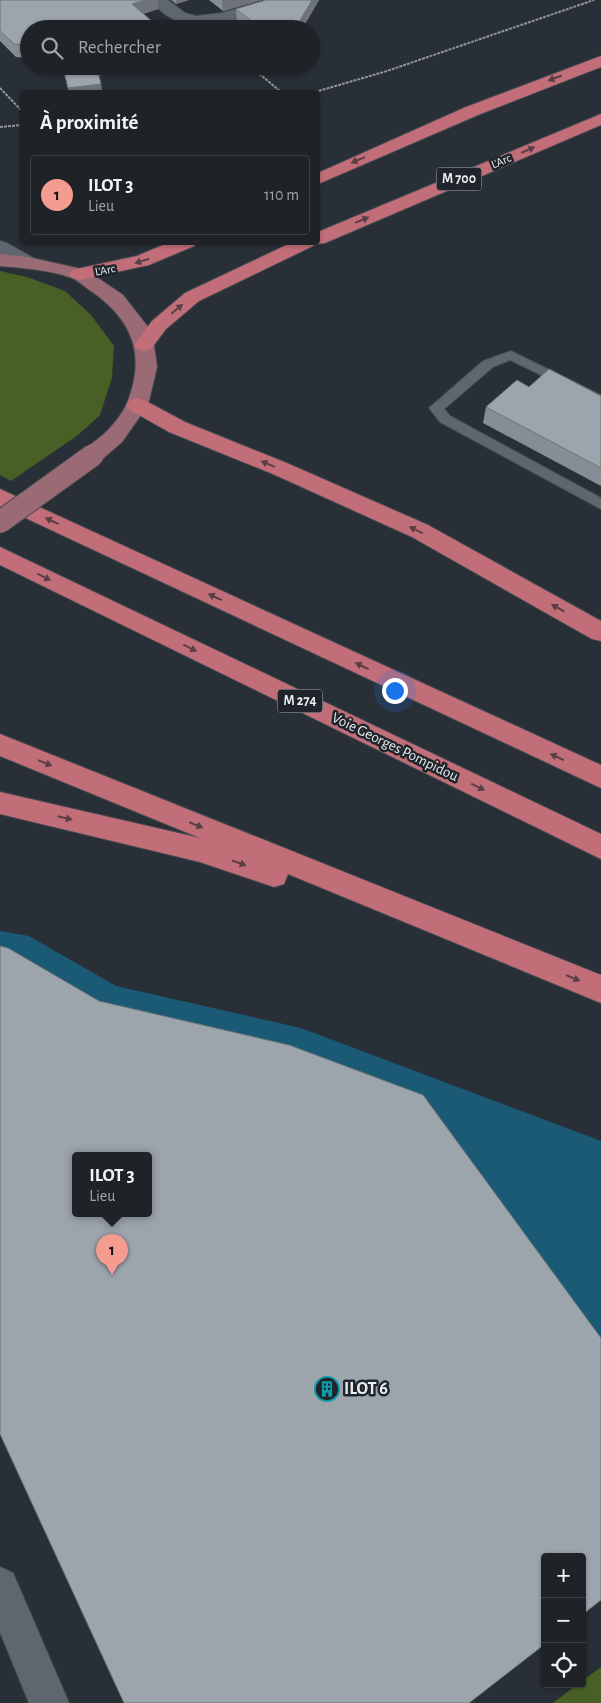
<!DOCTYPE html>
<html lang="fr">
<head>
<meta charset="utf-8">
<style>
	body { margin:0; font-family:"Alegreya Sans",sans-serif; background:#272b30; color:#f1f3f6 }
	.controls { position:absolute; right:15px; bottom:15px; display:grid; overflow:hidden; border-radius:5px; box-shadow:0 1px 4px #0004 }
	.controls button { width:45px; height:45px; display:grid; place-items:center; padding:0; border:0; border-bottom:1px solid #3c4045; background:#1f2328; color:#f1f3f6; font:25px sans-serif }
	.you { position:absolute; left:394px; top:690px; width:18px; height:18px; margin:-12px; border:4px solid #fff; border-radius:50%; background:#1a73e8; box-shadow:0 0 0 8px #1a73e833 }
	.badge { display:grid; place-items:center; width:32px; height:32px; border-radius:50%; background:#f59c91; color:#111; font-size:16px; font-weight:700 }
	.pin { position:absolute; translate:-50% -41px; filter:drop-shadow(0 1px 2px #0008) }
	.pin::after { content:''; position:absolute; top:26px; width:18px; height:15px; background:inherit; clip-path:polygon(0 0,100% 0,50% 100%) }
	.popup { position:absolute; left:72px; top:1152px; width:80px; height:65px; box-sizing:border-box; display:grid; place-content:center; border-radius:5px; background:#1f2328; filter:drop-shadow(0 1px 4px #0005); font-size:16px; white-space:nowrap; color:#a1a4a8 }
	.popup b { font-size:19px; color:#f1f3f6 }
	.popup::after { content:''; position:absolute; left:50%; top:100%; margin-left:-10px; border:10px solid transparent; border-top-color:#1f2328 }
	.list { margin:0; padding:0; list-style:none }
	h2 { display:flex; justify-content:space-between; align-items:center; height:65px; margin:0; padding:0 20px; font-size:21px }
	h2 small { font-size:16px; font-weight:400; color:#a1a4a8 }
	.list li { display:grid; grid-template-columns:32px 1fr auto; gap:15px; align-items:center; box-sizing:border-box; height:80px; margin:0 10px 10px; padding:0 10px; border:1px solid #3c4045; border-radius:5px }
	.list b { display:block; font-size:19px; white-space:nowrap }
	.list p { margin:0; font-size:16px; white-space:nowrap; color:#a1a4a8 }
	.list em { font-size:16px; font-style:normal; color:#a1a4a8 }
	.icon { flex:none; width:28px; height:28px; fill:none; stroke:currentColor; stroke-width:2; stroke-linecap:round; stroke-linejoin:round }
	.map { position:relative; flex:none; width:601px; height:1703px; overflow:hidden }
	.search { position:absolute; background:#1f2328; box-shadow:0 1px 4px #0004; left:20px; top:20px; width:300px; height:55px; display:flex; align-items:center; gap:12px; box-sizing:border-box; padding:0 18px; border-radius:28px; color:#a1a4a8; font-size:19px }
	.panel { position:absolute; background:#1f2328; box-shadow:0 1px 4px #0004; left:20px; top:90px; width:300px; height:155px; border-radius:5px }
	.map>svg:first-child { display:block }
	.green { fill:#485f26 }
	.water { fill:#1a5a75 }
	.lines { fill:none; stroke-linecap:round; stroke-linejoin:round }
	.lane-casing { stroke:#454a50; stroke-width:2 }
	.street-casing { stroke:#454a50; stroke-width:2 }
	.secondary-casing { stroke:#454a50; stroke-width:2 }
	.primary-casing { stroke:#454a50; stroke-width:2 }
	.highway-casing { stroke:#454a50; stroke-width:2 }
	.path { stroke:#90959a; stroke-width:2; stroke-dasharray:3 1; stroke-linecap:butt }
	.lane { fill:#5f666e; fill-rule:evenodd }
	.street { fill:#5f666e; fill-rule:evenodd }
	.secondary { fill:#5f666e; fill-rule:evenodd }
	.primary { fill:#9a6b75; fill-rule:evenodd }
	.highway { fill:#c26e79; fill-rule:evenodd }
	.primary-bridge-casing { stroke:#454a50; stroke-width:24; stroke-linecap:butt }
	.primary-bridge { stroke:#9a6b75; stroke-width:22 }
	.wall { fill:#868d94 }
	.shaded-wall { fill:#6d7378 }
	.building { fill:#9ca4ac; stroke:#6d7378; fill-rule:evenodd }
	.oneway { fill:#583f46 }
	.labels { text-anchor:middle; dominant-baseline:central; stroke-width:5; stroke-linejoin:round; paint-order:stroke }
	.far-street-label { font-size:12px; fill:#e9edf1; stroke:#1f252b }
	.shield { fill:#1f252b; stroke:#acb1b6; stroke-width:1 }
	.shield-label { font-size:14px; font-weight:bold; fill:#e9edf1 }
	.street-label { font-size:15px; fill:#e9edf1; stroke:#1f252b }
	.near-poi-label { font-size:18px; font-weight:bold; fill:#e9edf1; stroke:#1f252b; text-anchor:start }
</style>
</head>
<body>
<div class="map">
<svg width="601" height="1703" viewBox="0 0 601 1703">
	<rect width="100%" height="100%" fill="#292f36"/>
	<g class="green">
		<path d="M0,271L27,277L65,291L91,315L114,346L112,378L100,415L78,435L11,481L0,475Z"/>
		<path d="M601,1667V1703H553L578,1684H582V1681Z"/>
	</g>
	<path class="water" d="M0,931L29,936L116,986L301,1028L601,1141V1355L104,1014L0,959Z"/>
	<g class="lines">
		<defs>
			<path id="lane" d="M511,351L601,395V404L510,360L493,367L444,409L450,416L601,498V509L440,422L429,408L483,361Z"/>
			<g id="street">
				<path d="M151,0H168L185,13L196,16L221,13L269,0H294L291,3C249,15 184,47 151,0Z"/>
				<path d="M0,1567L13,1573L69,1703H29L0,1632Z"/>
			</g>
			<path id="secondary" d="M0,241L7,243L35,259L37,263L35,267L28,269L0,255Z"/>
			<path id="primary" d="M0,254L28,257L86,270L123,295L148,327L154,345L157,367L148,405L122,442L101,460L93,462L85,460L82,455C87,446 96,441 104,434C112,427 123,413 127,403C147,355 132,319 91,291C85,287 79,281 72,278C50,270 23,268 0,266Z"/>
			<g id="highway">
				<path d="M601,56V67L478,115L318,184V173L466,107Z"/>
				<path d="M601,114V125L325,243L317,244L199,301L166,329L151,349L144,351L137,349L134,345L152,321L185,293L293,242H318V232Z"/>
				<path d="M170,242H196L194,246L149,265L79,280L72,278L69,274L72,270L137,256Z"/>
				<path d="M137,398L144,400L185,422L289,464L428,525L601,621V641L592,639L412,537L273,474L169,432L130,410L126,405L130,400Z"/>
				<path d="M0,489L601,765V788L0,506Z"/>
				<path d="M0,547L601,834V859L0,565Z"/>
				<path d="M0,734L601,975V1003L288,874L284,884L274,887L200,862L0,814V792L200,838L0,756Z"/>
			</g>
		</defs>
		<use href="#lane" class="lane-casing"/>
		<use href="#street" class="street-casing"/>
		<use href="#secondary" class="secondary-casing"/>
		<use href="#primary" class="primary-casing"/>
		<use href="#highway" class="highway-casing"/>
		<g class="path">
			<path d="M250,66L281,92"/>
			<path d="M0,88L22,111"/>
			<path d="M315,92L387,71L594,0"/>
			<path d="M0,127L22,125"/>
		</g>
		<use href="#lane" class="lane"/>
		<use href="#street" class="street"/>
		<use href="#secondary" class="secondary"/>
		<use href="#primary" class="primary"/>
		<use href="#highway" class="highway"/>
		<defs>
			<path id="primary-bridge" d="M0,522L93,455"/>
		</defs>
		<use href="#primary-bridge" class="primary-bridge-casing"/>
		<use href="#primary-bridge" class="primary-bridge"/>
	</g>
	<g class="wall">
		<path d="M0,0H157L158,9L143,14L29,29V60L27,58L16,57L0,41Z"/>
		<path d="M171,0H189L176,4Z"/>
		<path d="M209,0H262L223,11Z"/>
		<path d="M266,0H319L302,29H246L237,22L236,9Z"/>
		<path d="M62,66H129L99,76L101,84L102,92H69Z"/>
		<path d="M529,387L601,396V486L483,423L486,407Z"/>
	</g>
	<g class="shaded-wall">
		<path d="M145,0H157L158,9L133,17L132,4Z"/>
		<path d="M176,0H189L176,4Z"/>
		<path d="M222,0H262L223,11Z"/>
		<path d="M312,0H319L302,29H283Z"/>
		<path d="M96,66H129L97,76Z"/>
		<path d="M101,84L102,92H69L68,88Z"/>
	</g>
	<g class="building">
		<path d="M0,0H145L132,4L161,29H29V49L24,45L14,44L0,31Z"/>
		<path d="M266,0H312L298,24L283,29H262L236,9Z"/>
		<path d="M63,66H96L101,84L68,88Z"/>
		<path d="M549,369L601,396V468L486,407L517,380L529,387Z"/>
		<path d="M0,946L8,948L99,1001L289,1045L423,1095L601,1338V1600L582,1615V1557H545V1644L469,1703H124L0,1434ZM76,1156H148V1214H76Z"/>
	</g>
	<defs><path id="oneway-solid" d="M-6-.8H1V-3.2L6.5 0L1 3.2V.8H-6Z" transform="scale(1.25)"/></defs>
	<g class="oneway">
		<use href="#oneway-solid" transform="translate(555 78) rotate(159)"/>
		<use href="#oneway-solid" transform="translate(528 150) rotate(-23)"/>
		<use href="#oneway-solid" transform="translate(358 160) rotate(157)"/>
		<use href="#oneway-solid" transform="translate(362 220) rotate(-23)"/>
		<use href="#oneway-solid" transform="translate(142 261) rotate(163)"/>
		<use href="#oneway-solid" transform="translate(177 309) rotate(-39)"/>
		<use href="#oneway-solid" transform="translate(268 464) rotate(-158)"/>
		<use href="#oneway-solid" transform="translate(52 521) rotate(-155)"/>
		<use href="#oneway-solid" transform="translate(416 530) rotate(-154)"/>
		<use href="#oneway-solid" transform="translate(44 577) rotate(26)"/>
		<use href="#oneway-solid" transform="translate(215 597) rotate(-155)"/>
		<use href="#oneway-solid" transform="translate(558 608) rotate(-151)"/>
		<use href="#oneway-solid" transform="translate(190 648) rotate(26)"/>
		<use href="#oneway-solid" transform="translate(362 666) rotate(-155)"/>
		<use href="#oneway-solid" transform="translate(557 757) rotate(-155)"/>
		<use href="#oneway-solid" transform="translate(45 763) rotate(22)"/>
		<use href="#oneway-solid" transform="translate(478 787) rotate(26)"/>
		<use href="#oneway-solid" transform="translate(65 818) rotate(13)"/>
		<use href="#oneway-solid" transform="translate(196 825) rotate(22)"/>
		<use href="#oneway-solid" transform="translate(239 863) rotate(19)"/>
		<use href="#oneway-solid" transform="translate(573 978) rotate(22)"/>
	</g>
	<defs>
		<symbol id="building-ring" viewBox="-11 -11 22 22"><circle r="9.5" fill="#1f252b" stroke="#0f9aa8" stroke-width="1.5"/><path d="M-4-6H4V6H1V3H-1V6H-4ZM-2.5-4.3h1.7v1.8h-1.7ZM.8-4.3h1.7v1.8H.8ZM-2.5-1h1.7V.8h-1.7ZM.8-1h1.7V.8H.8Z" fill="#0f9aa8"/></symbol>
	</defs>
	<g fill-rule="evenodd">
		<use href="#building-ring" x="313" y="1375" width="28" height="28"/>
	</g>
	<g class="labels">
		<g class="far-street-label">
			<text transform="translate(501 161) rotate(-23)">L'Arc</text>
			<text transform="translate(105 270) rotate(-11)">L'Arc</text>
		</g>
		<g class="shield">
			<rect x="436.5" y="167.5" width="45" height="23" rx="4"/>
			<rect x="277.5" y="689.5" width="45" height="23" rx="4"/>
		</g>
		<g class="shield-label">
			<text x="459" y="179">M 700</text>
			<text x="300" y="701">M 274</text>
		</g>
		<g class="street-label">
			<text transform="translate(395 747) rotate(26)">Voie Georges Pompidou</text>
		</g>
		<g class="near-poi-label">
			<text x="344" y="1389">ILOT 6</text>
		</g>
	</g>
</svg>
<div class="controls">
<button>+</button>
<button>−</button>
<button><svg class="icon" aria-label="locate" viewBox="0 0 24 24"><circle cx="12" cy="12" r="6"/><path d="M12 2v4M12 18v4M2 12h4M18 12h4"/></svg></button>
</div>
<div class="you"></div>
<div class="pin badge" style="left:112px;top:1275px">1</div>
<div class="popup"><b>ILOT 3</b>Lieu</div>
<div class="search"><svg class="icon" aria-label="search" viewBox="0 0 24 24"><circle cx="10" cy="10" r="6"/><path d="M15 15l6 6"/></svg>Rechercher</div>
<section class="panel">
<h2>À proximité<small></small></h2>
<ul class="list">
<li><span class="badge">1</span><div><b>ILOT 3</b><p>Lieu</p></div><em>110 m</em></li>
</ul>
</section>
</div>
</body>
</html>
